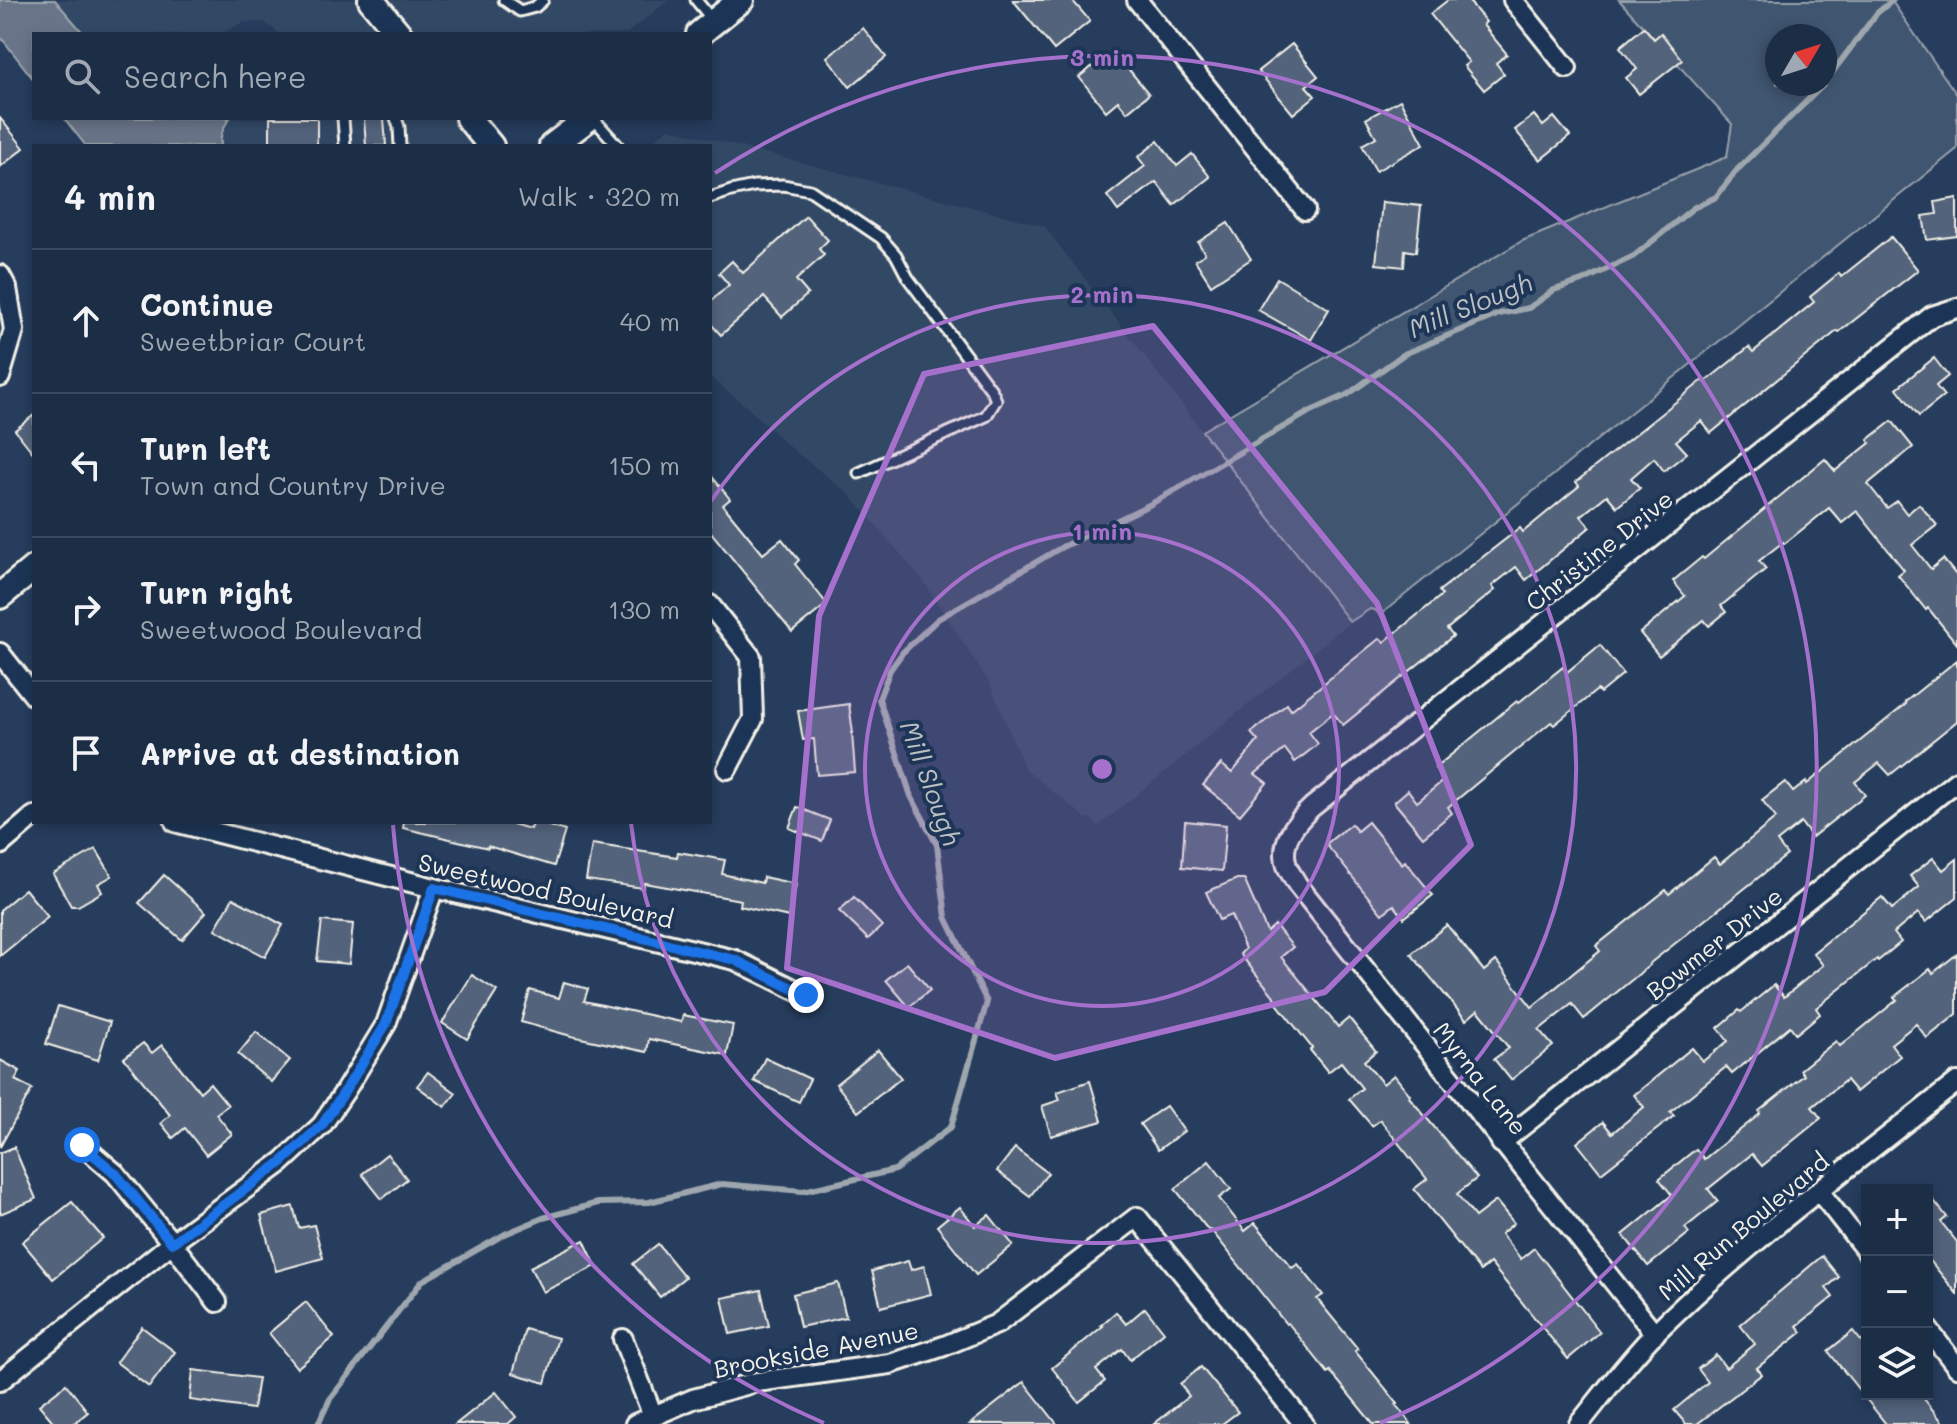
<!DOCTYPE html>
<html lang="en">
<head>
<meta charset="utf-8">
<style>
	body { margin:0; font-family:Mali,sans-serif; background:#25364d; color:#f1f3f6 }
	.controls { position:absolute; right:24px; bottom:24px; display:grid; overflow:hidden; border-radius:0px; box-shadow:0 4px 12px #0003 }
	.controls button { width:72px; height:72px; display:grid; place-items:center; padding:0; border:0; border-bottom:2px solid #3a4a5f; background:#1c2e46; color:#f1f3f6; font:40px sans-serif }
	.compass { position:absolute; left:1765px; top:24px; width:72px; height:72px; border-radius:50%; background:#1c2e46; box-shadow:0 4px 12px #0003; rotate:51deg }
	.stop { position:absolute; width:24px; height:24px; margin:-18px; border:6px solid #1a73e8; border-radius:50%; background:#fff }
	.stop.end { background:#1a73e8; border-color:#fff; box-shadow:0 2px 8px #0008 }
	.list { margin:0; padding:0; list-style:none }
	h2 { display:flex; justify-content:space-between; align-items:center; height:104px; margin:0; padding:0 32px; font-size:34px }
	h2 small { font-size:26px; font-weight:400; color:#a0a8b3 }
	.list li { display:grid; grid-template-columns:52px 1fr auto; gap:24px; align-items:center; box-sizing:border-box; height:144px; padding:0 32px; border-top:2px solid #3a4a5f }
	.list b { display:block; font-size:30px; white-space:nowrap }
	.list p { margin:0; font-size:26px; white-space:nowrap; color:#a0a8b3 }
	.list em { font-size:26px; font-style:normal; color:#a0a8b3 }
	.icon { flex:none; width:44px; height:44px; fill:none; stroke:currentColor; stroke-width:2; stroke-linecap:round; stroke-linejoin:round }
	.map { position:relative; flex:none; width:1957px; height:1424px; overflow:hidden }
	.search { position:absolute; background:#1c2e46; box-shadow:0 4px 12px #0003; left:32px; top:32px; width:680px; height:88px; display:flex; align-items:center; gap:20px; box-sizing:border-box; padding:0 28px; border-radius:0px; color:#a0a8b3; font-size:30px }
	.panel { position:absolute; background:#1c2e46; box-shadow:0 4px 12px #0003; left:32px; top:144px; width:680px; height:680px; border-radius:0px }
	.map>svg:first-child { display:block }
	.built { fill:#334966 }
	.green { fill:#40546f; stroke:#9aa2ac; stroke-width:2; fill-rule:evenodd }
	.water { fill:#677588; stroke:#9fa7ae; stroke-width:2 }
	.lines { fill:none; stroke-linecap:round; stroke-linejoin:round }
	.stream { stroke:#9fa7ae; stroke-width:6 }
	.building { fill:#52647b; stroke:#f4f1e8; stroke-width:2 }
	.lane-casing { stroke:#f4f1e8; stroke-width:15 }
	.street-casing { stroke:#f4f1e8; stroke-width:24 }
	.secondary-casing { stroke:#f4f1e8; stroke-width:30 }
	.lane { stroke:#1d3557; stroke-width:9 }
	.street { stroke:#1d3557; stroke-width:18 }
	.secondary { stroke:#1d3557; stroke-width:24 }
	.route { stroke:#1a73e8; stroke-width:10 }
	.marked { fill:#a571cd; fill-opacity:0.2; stroke:#a571cd; stroke-width:6; stroke-linejoin:round }
	.ring { fill:none; stroke:#a571cd; stroke-width:4 }
	.labels { text-anchor:middle; dominant-baseline:central; stroke-width:8; stroke-linejoin:round; paint-order:stroke }
	.street-label { font-size:24px; fill:#f4f1e8; stroke:#1d3557 }
	.water-label { font-size:26px; font-style:italic; fill:#bcbfc2; stroke:#1d3557 }
	.centre { fill:#a571cd; stroke:#1d3557; stroke-width:4 }
	.ring-label { font-size:24px; text-anchor:middle; font-weight:bold; fill:#a571cd; stroke:#1d3557; stroke-width:8; stroke-linejoin:round; paint-order:stroke }
</style>
</head>
<body>
<div class="map">
<svg width="1957" height="1424" viewBox="0 0 1957 1424">
	<rect width="100%" height="100%" fill="#263d5d"/>
	<filter id="ink" filterUnits="userSpaceOnUse"><feTurbulence type="fractalNoise" baseFrequency=".0125" numOctaves="2"/><feDisplacementMap in="SourceGraphic" scale="16" xChannelSelector="R" yChannelSelector="G"/><feConvolveMatrix kernelMatrix="1 2 1 2 8 2 1 2 1" color-interpolation-filters="sRGB"/></filter>
	<g filter="url(#ink)">
		<g class="built">
			<path d="M55,0H356L384,34H280L264,22H244L220,34H84Z"/>
			<path d="M386,0H669L626,34H414Z"/>
			<path d="M230,118H453L476,146H221L220,140L225,124Z"/>
			<path d="M669,128L1044,226L1350,622L1098,826L1090,818L1087,819L1025,769L990,684L922,579L849,494L787,445L745,405L710,377V146H646Z"/>
		</g>
		<path class="green" d="M1619,0H1891L1957,95V149L1380,615L1375,610L1370,609L1350,622L1202,431L1522,241L1727,157L1732,124ZM1777,36H1825V84H1777Z"/>
		<g class="water">
			<path d="M0,0H55L84,34H34V80L0,36Z"/>
			<path d="M64,118H230C224,126 219,136 221,146H86Z"/>
		</g>
		<g class="lines">
			<g class="stream">
				<path d="M1825,82L1877,13L1893,0"/>
				<path d="M318,1424L330,1399L422,1281L505,1234L543,1218L598,1203L649,1202L722,1184L803,1191L895,1170L951,1127L987,1002L946,917L937,845L911,796L879,699L890,670L903,652L938,619L1062,547L1151,504L1309,412L1347,395L1404,354L1499,314L1529,308L1554,290L1582,281L1634,256L1693,208L1716,197L1737,170L1824,84"/>
			</g>
		</g>
		<g class="building">
			<path d="M1013,0H1072L1090,21L1054,50Z"/>
			<path d="M1448,0H1468L1486,22L1483,25L1507,54L1496,63L1504,74L1484,90L1464,66L1469,62L1430,14Z"/>
			<path d="M1644,27L1654,39L1661,33L1682,60L1639,94L1626,78L1637,69L1620,47Z"/>
			<path d="M863,28L886,57L850,87L827,57Z"/>
			<path d="M1292,44L1318,76L1306,86L1315,96L1293,114L1258,71Z"/>
			<path d="M1113,50L1149,94L1127,112L1118,101L1106,111L1079,77Z"/>
			<path d="M1400,100L1424,144L1376,171L1362,145L1376,137L1366,119Z"/>
			<path d="M1534,115L1543,126L1554,117L1570,136L1540,160L1515,130Z"/>
			<path d="M0,118L24,148L0,167Z"/>
			<rect x="270" y="118" width="47" height="28"/>
			<path d="M364,118H384L386,146H366Z"/>
			<path d="M1158,141L1177,166L1192,154L1210,177L1174,205L1156,182L1118,211L1107,196L1145,166L1138,157Z"/>
			<path d="M1957,198V236L1927,240L1923,216L1937,214L1935,202Z"/>
			<path d="M1382,202L1421,206L1416,252L1405,250L1404,267L1376,264Z"/>
			<path d="M806,216L828,240L819,249L824,255L796,280L808,294L782,317L764,297L721,335L710,323V302L729,285L719,273L732,261L743,273Z"/>
			<path d="M1228,223L1251,259L1211,285L1195,260L1205,254L1198,242Z"/>
			<path d="M1891,237L1918,270L1839,332L1837,331L1711,433L1701,421L1676,441L1687,453L1664,471L1654,458L1631,478L1640,488L1617,507L1607,495L1581,516L1590,527L1526,580L1516,567L1492,586L1495,590L1447,629L1453,636L1343,725L1333,713L1309,732L1318,744L1295,762L1285,749L1255,774L1267,783L1240,815L1203,785L1221,764L1232,773L1258,741L1251,733L1287,704L1291,710L1380,638L1384,642L1442,595L1439,591L1520,528L1523,532L1579,486L1576,482L1703,380L1705,382L1749,347L1753,352L1814,302L1810,297L1839,273L1841,277Z"/>
			<path d="M1277,278L1329,309L1311,340L1258,310Z"/>
			<path d="M1934,358L1948,376L1936,386L1944,396L1919,416L1897,388Z"/>
			<path d="M34,415V454L15,430Z"/>
			<path d="M1892,421L1913,447L1868,484L1887,508L1897,501L1907,514L1919,504L1937,525L1912,545L1931,569L1943,559L1957,576V644L1928,608L1926,610L1898,575L1904,570L1857,511L1842,523L1829,508L1784,544L1783,542L1759,561L1766,569L1721,606L1726,612L1709,626L1704,620L1659,656L1640,633L1685,596L1673,581L1702,557L1704,559L1825,459L1835,471L1870,443L1868,440Z"/>
			<path d="M710,474L730,499L723,505L763,554L782,539L799,560L795,564L827,604L792,632L710,531Z"/>
			<path d="M1600,645L1623,674L1600,693L1597,690L1554,725L1551,722L1494,769L1448,807L1452,813L1423,837L1394,802L1408,790L1417,802L1444,780L1435,768L1517,701L1518,703L1563,667L1567,672Z"/>
			<path d="M1957,660V721L1890,775L1879,763L1855,782L1865,795L1812,837L1801,823L1777,842L1787,855L1649,964L1650,965L1584,1019L1572,1004L1539,1030L1553,1046L1511,1080L1494,1059L1509,1048L1478,1010L1466,1020L1411,954L1447,925L1484,971L1496,961L1532,1007L1600,951L1596,946L1666,890L1669,894L1714,857L1720,864L1776,818L1762,800L1785,782L1793,792L1806,782L1807,784L1906,704L1905,702Z"/>
			<path d="M849,704L853,733H852L855,772L817,775L814,739L803,740L798,711Z"/>
			<path d="M797,807L830,820L822,841L789,828Z"/>
			<path d="M1185,821L1226,825L1222,871L1182,867Z"/>
			<path d="M404,822H506L530,829L533,822H537L565,831L554,866L488,846V848L403,828Z"/>
			<path d="M1368,822L1402,864L1405,861L1433,895L1404,918L1394,905L1382,914L1326,844L1351,824L1357,831Z"/>
			<path d="M592,844L677,857L678,852L725,860L722,874L762,883L763,877L796,884L789,917L740,906L741,900L644,883L643,888L586,880Z"/>
			<path d="M96,849L112,876L98,884L102,892L78,906H71L53,874Z"/>
			<path d="M1933,858L1943,870L1957,859V897L1926,922L1918,913L1894,933L1901,942L1878,961L1877,959L1816,1008L1820,1014L1796,1034L1790,1026L1732,1074L1726,1067L1670,1112L1674,1116L1601,1173L1577,1143L1603,1122L1612,1133L1644,1107L1634,1095L1692,1048L1703,1061L1728,1041L1718,1028L1739,1010L1741,1012L1774,985L1784,997L1823,965L1813,953L1882,897L1892,909L1919,887L1910,876Z"/>
			<path d="M164,875L206,912L182,940L139,903Z"/>
			<path d="M1237,879H1244L1267,932L1275,925L1293,947L1281,957L1338,1027L1349,1018L1376,1051L1364,1061L1383,1084L1394,1075L1410,1095L1409,1097L1477,1178L1457,1194L1475,1217L1496,1201L1514,1223L1501,1234L1521,1259L1534,1248L1600,1332L1568,1359L1490,1263L1480,1271L1414,1189L1427,1179L1380,1120L1372,1126L1349,1099L1362,1088L1341,1062L1328,1072L1310,1050L1312,1048L1275,1001L1277,1000L1240,954L1245,949L1231,915L1219,920L1206,892Z"/>
			<path d="M25,889L48,917L0,956V910Z"/>
			<path d="M854,897L882,926L868,939L839,911Z"/>
			<path d="M233,898L283,925L265,957L215,929Z"/>
			<path d="M322,921L353,924L349,964L317,961Z"/>
			<path d="M1957,954V1014L1927,1038L1916,1024L1891,1044L1900,1056L1856,1092L1846,1080L1812,1107L1821,1118L1762,1166L1752,1154L1708,1189L1718,1201L1685,1228L1689,1233L1648,1266L1623,1235L1672,1195L1659,1179L1696,1149L1704,1159L1760,1114L1759,1111L1804,1075L1800,1070L1836,1041L1840,1046L1897,1000L1894,997L1930,969L1933,973Z"/>
			<path d="M907,963L930,990L909,1007L886,980Z"/>
			<path d="M472,975L497,991L467,1039L442,1023Z"/>
			<path d="M564,982L588,989L584,1001L681,1022L683,1015L733,1025L727,1055L649,1039L647,1052L571,1036L521,1022L530,990L559,998Z"/>
			<path d="M58,1006L110,1022L98,1060L46,1044Z"/>
			<path d="M256,1032L290,1060L271,1082L238,1054Z"/>
			<path d="M143,1043L152,1053L162,1045L200,1092L210,1083L228,1105L216,1114L232,1134L206,1155L185,1128L173,1138L161,1123L170,1115L124,1058Z"/>
			<path d="M878,1050L901,1078L858,1112L836,1084Z"/>
			<path d="M765,1058L810,1079L799,1102L754,1081Z"/>
			<path d="M0,1060L20,1071L15,1080L32,1089L0,1147Z"/>
			<path d="M428,1072L456,1093L445,1107L417,1086Z"/>
			<path d="M1090,1081L1102,1121L1051,1136L1042,1106L1060,1100L1057,1092Z"/>
			<path d="M1166,1106L1184,1131L1158,1150L1140,1124Z"/>
			<path d="M14,1147L36,1199L0,1214V1153Z"/>
			<path d="M1015,1148L1048,1173L1030,1196L997,1171Z"/>
			<path d="M387,1154L407,1179L382,1199L362,1174Z"/>
			<path d="M1209,1161L1231,1189L1219,1198L1245,1231L1255,1223L1292,1268L1298,1264L1323,1295L1317,1299L1358,1349L1355,1351L1398,1404L1396,1405L1411,1424H1373L1330,1371L1328,1373L1288,1323L1286,1324L1211,1230L1209,1231L1175,1189Z"/>
			<path d="M1927,1192L1947,1217L1941,1222L1957,1242V1294L1927,1257Z"/>
			<path d="M72,1202L103,1238L53,1279L22,1242Z"/>
			<path d="M293,1206L299,1228L314,1225L323,1258L276,1271L261,1215Z"/>
			<path d="M960,1207L975,1226L989,1215L1013,1245L976,1275L937,1226Z"/>
			<path d="M584,1240L596,1266L543,1292L530,1267Z"/>
			<path d="M658,1244L685,1277L660,1297L633,1264Z"/>
			<path d="M1822,1256L1839,1277L1826,1288L1833,1297L1797,1326L1802,1332L1757,1368L1762,1374L1697,1424H1686L1674,1410L1708,1382L1698,1369L1716,1355L1726,1368L1755,1344L1740,1325Z"/>
			<path d="M908,1261L911,1270L924,1266L931,1294L881,1307L872,1271Z"/>
			<path d="M838,1283L846,1317L800,1327L793,1294Z"/>
			<path d="M761,1290L769,1326L730,1334L722,1298Z"/>
			<path d="M306,1302L334,1337L297,1368L269,1333Z"/>
			<path d="M1145,1308L1164,1332L1130,1360L1122,1349L1096,1370L1105,1381L1079,1402L1052,1368L1103,1326L1101,1325L1116,1312L1126,1324Z"/>
			<path d="M142,1327L175,1352L149,1387L116,1362Z"/>
			<path d="M525,1329L558,1338L545,1383L513,1373Z"/>
			<path d="M1853,1331L1861,1341L1867,1335V1394H1920L1944,1424H1886L1828,1351Z"/>
			<path d="M1201,1367L1238,1412L1222,1424H1154L1189,1396L1180,1384Z"/>
			<path d="M193,1370L258,1378L253,1409L190,1400Z"/>
			<path d="M1024,1382L1057,1424H970Z"/>
			<path d="M66,1384L88,1412L73,1424H55L39,1405Z"/>
			<path d="M496,1392L516,1417L508,1424H456Z"/>
		</g>
		<g class="lines">
			<defs>
				<g id="lane">
					<path d="M504,0L520,11L535,7L543,0"/>
					<path d="M696,0L714,22"/>
					<path d="M343,118L345,146"/>
					<path d="M396,118L399,127L400,146"/>
					<path d="M593,118L618,146"/>
					<path d="M710,198L731,191L754,186L783,185L810,190L881,238L896,255L908,278L992,391L996,400L986,416L859,473"/>
				</g>
				<g id="street">
					<path d="M1137,0L1305,210"/>
					<path d="M1513,0L1567,68"/>
					<path d="M0,275L7,288L14,330L0,377"/>
					<path d="M710,605L751,657L753,719L727,769"/>
					<path d="M0,653L34,696"/>
					<path d="M175,822L434,888L735,960L806,995"/>
					<path d="M0,845L34,816"/>
					<path d="M1501,1143L1957,781"/>
					<path d="M82,1145L115,1173L172,1243L217,1302"/>
					<path d="M1819,1191L1867,1252"/>
					<path d="M1927,1328L1957,1367"/>
					<path d="M1655,1334L1297,884C1294,878 1289,872 1287,866C1279,842 1296,822 1312,807L1932,316L1957,308"/>
					<path d="M623,1339L653,1416"/>
					<path d="M0,1381L172,1243L282,1162L322,1125L345,1091L386,1024L434,888"/>
					<path d="M635,1424L693,1399L757,1382L890,1364L944,1346L997,1324L1137,1217L1304,1424"/>
					<path d="M1579,1424C1604,1393 1629,1359 1657,1331C1750,1240 1855,1163 1957,1082"/>
				</g>
				<g id="secondary">
					<path d="M371,0L399,34"/>
					<path d="M699,34L741,0"/>
					<path d="M468,118L491,146"/>
					<path d="M552,146L589,118"/>
					<path d="M0,596L34,568"/>
				</g>
			</defs>
			<use href="#lane" class="lane-casing"/>
			<use href="#street" class="street-casing"/>
			<use href="#secondary" class="secondary-casing"/>
			<use href="#lane" class="lane"/>
			<use href="#street" class="street"/>
			<use href="#secondary" class="secondary"/>
		</g>
	</g>
	<g class="lines" filter="url(#ink)">
		<path class="route" d="M82,1145L115,1173L172,1243L282,1162L322,1125L345,1091L386,1024L434,888L735,960L806,995"/>
	</g>
	<path class="marked" d="M1153,326L1377,603L1471,845L1325,992L1055,1058L787,968L819,616L924,374Z"/>
	<g class="ring">
		<circle cx="1102" cy="769" r="237"/>
		<path d="M711 501A474 474 0 1 1 631 823"/>
		<path d="M824 1423A711 711 0 0 1 393 825M715 173A711 711 0 1 1 1380 1423"/>
	</g>
	<g class="labels">
		<g class="street-label">
			<text transform="translate(1599 550) rotate(-38)">Christine Drive</text>
			<text transform="translate(546 890) rotate(13)">Sweetwood Boulevard</text>
			<text transform="translate(1714 943) rotate(-38)">Bowmer Drive</text>
			<text transform="translate(1481 1078) rotate(52)">Myrna Lane</text>
			<text transform="translate(1743 1226) rotate(-40)">Mill Run Boulevard</text>
			<text transform="translate(816 1349) rotate(-11)">Brookside Avenue</text>
		</g>
		<g class="water-label">
			<text transform="translate(1470 305) rotate(-22)">Mill Slough</text>
			<text transform="translate(931 783) rotate(70)">Mill Slough</text>
		</g>
	</g>
	<circle cx="1102" cy="769" r="12" class="centre"/>
	<g class="ring-label">
		<text x="1102" y="66">3 min</text>
		<text x="1102" y="303">2 min</text>
		<text x="1102" y="540">1 min</text>
	</g>
</svg>
<div class="controls">
<button>+</button>
<button>−</button>
<button><svg class="icon" aria-label="layers" viewBox="0 0 24 24"><path d="M12 4l9 5-9 5-9-5zM3 14l9 5 9-5"/></svg></button>
</div>
<svg class="compass" viewBox="-18 -18 36 36"><path d="M0-13l5 13h-10z" fill="#e53935"/><path d="M0 13l5-13h-10z" fill="#a0a8b3"/></svg>
<div class="stop" style="left:82px;top:1145px"></div>
<div class="stop end" style="left:806px;top:995px"></div>
<div class="search"><svg class="icon" aria-label="search" viewBox="0 0 24 24"><circle cx="10" cy="10" r="6"/><path d="M15 15l6 6"/></svg>Search here</div>
<section class="panel">
<h2>4 min<small>Walk · 320 m</small></h2>
<ul class="list">
<li><svg class="icon" aria-label="ahead" viewBox="0 0 24 24"><path d="M12 20V5M6 11l6-6 6 6"/></svg><div><b>Continue</b><p>Sweetbriar Court</p></div><em>40 m</em></li>
<li><svg class="icon" aria-label="left" viewBox="0 0 24 24"><path d="M17 20v-9H6M10 6l-5 5 5 5"/></svg><div><b>Turn left</b><p>Town and Country Drive</p></div><em>150 m</em></li>
<li><svg class="icon" aria-label="right" viewBox="0 0 24 24"><path d="M7 20v-9h11M14 6l5 5-5 5"/></svg><div><b>Turn right</b><p>Sweetwood Boulevard</p></div><em>130 m</em></li>
<li><svg class="icon" aria-label="arrive" viewBox="0 0 24 24"><path d="M6 21V4h12l-3 4 3 4H6"/></svg><div><b>Arrive at destination</b></div></li>
</ul>
</section>
</div>
</body>
</html>
